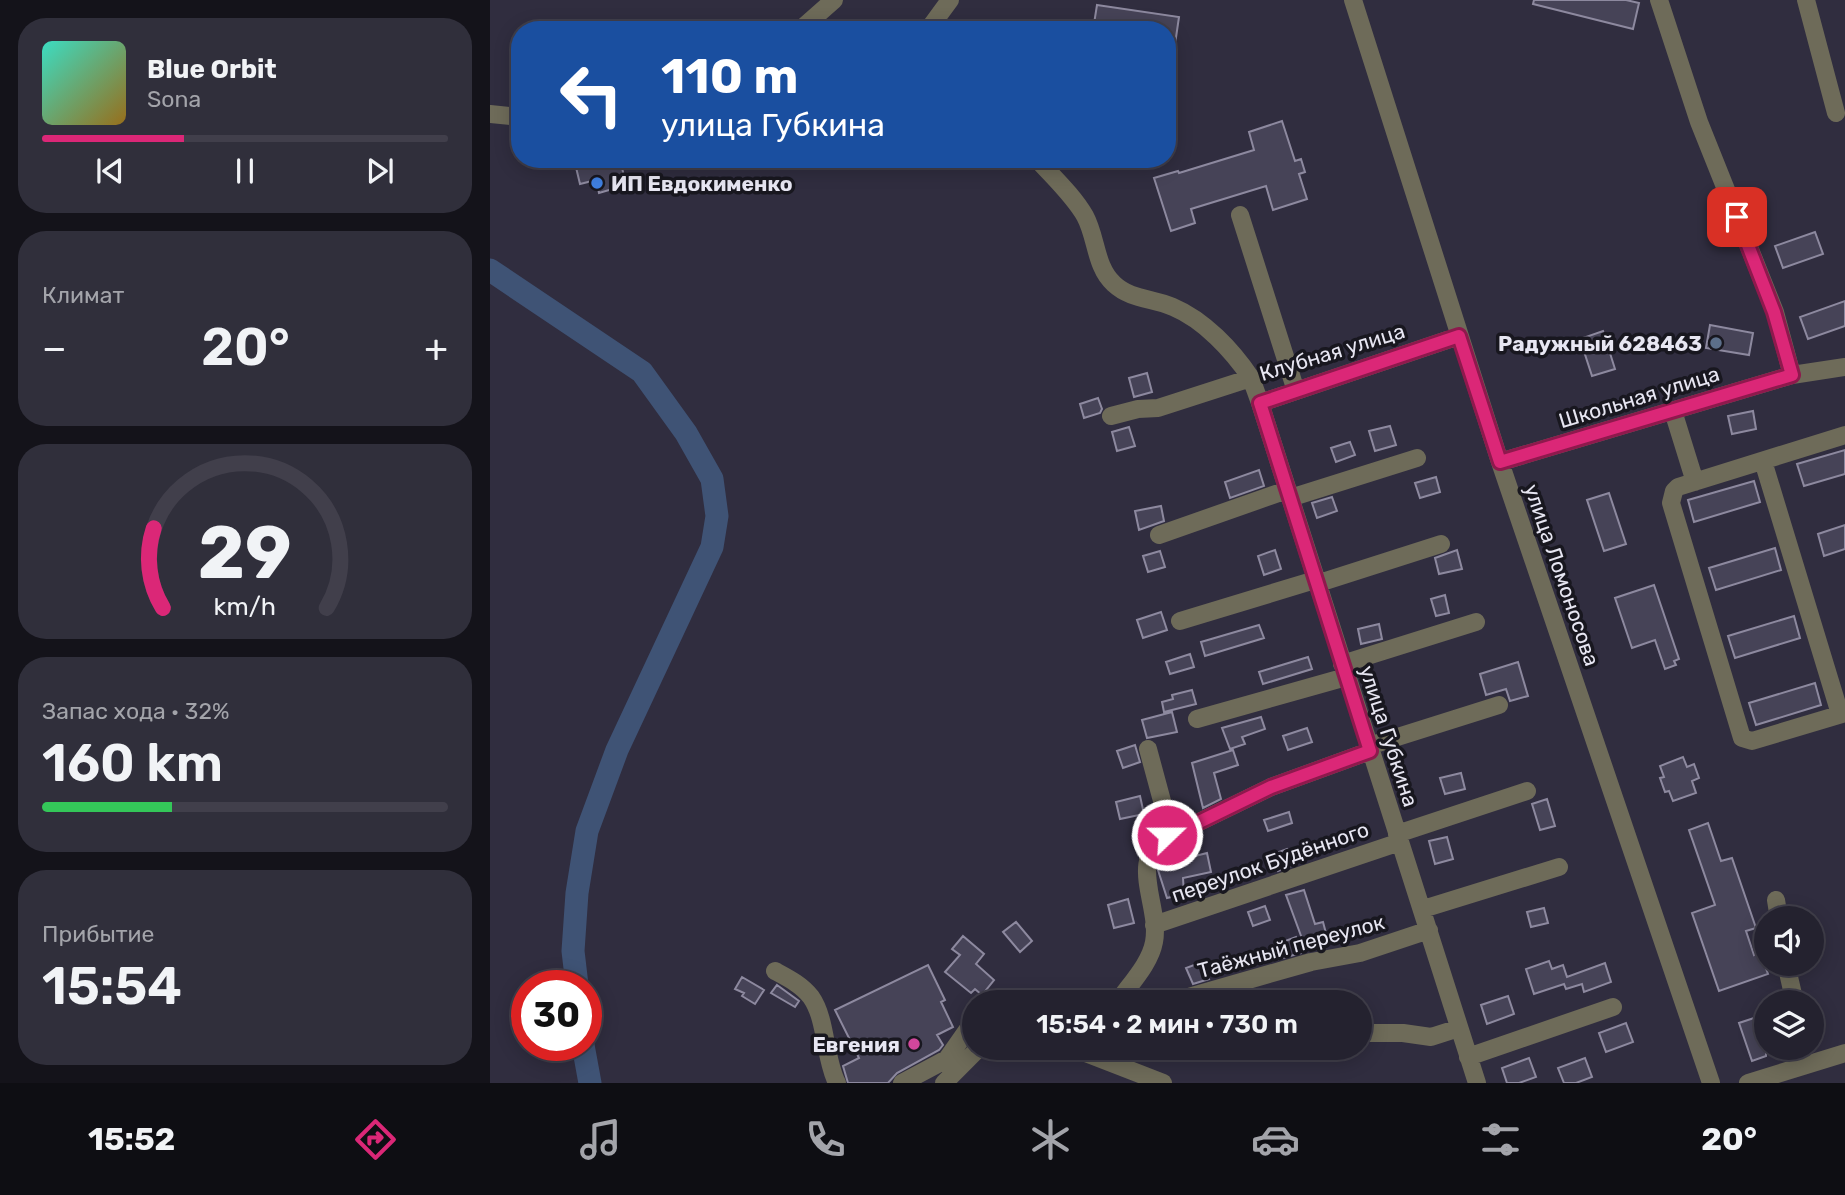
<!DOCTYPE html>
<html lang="ru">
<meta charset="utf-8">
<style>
:root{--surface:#24222f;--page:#302f3b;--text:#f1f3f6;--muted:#a3a4aa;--line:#413f4b;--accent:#db2777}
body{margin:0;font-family:Rubik,sans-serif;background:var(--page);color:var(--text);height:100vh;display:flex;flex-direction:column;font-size:26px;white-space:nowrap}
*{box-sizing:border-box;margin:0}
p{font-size:23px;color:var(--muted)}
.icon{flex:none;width:38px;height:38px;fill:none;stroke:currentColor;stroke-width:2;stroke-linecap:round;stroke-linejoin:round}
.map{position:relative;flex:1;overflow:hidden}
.details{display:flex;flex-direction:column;gap:18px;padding:18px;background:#14131a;width:490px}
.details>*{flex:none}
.top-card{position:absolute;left:21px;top:21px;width:665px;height:147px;border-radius:28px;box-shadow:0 4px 18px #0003,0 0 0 2px var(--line);background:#1a4fa0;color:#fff;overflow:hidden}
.buttons{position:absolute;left:1264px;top:906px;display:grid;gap:14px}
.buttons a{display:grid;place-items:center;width:70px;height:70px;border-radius:50%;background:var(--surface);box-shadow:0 4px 18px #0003,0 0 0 2px var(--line);font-size:35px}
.speed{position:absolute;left:21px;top:970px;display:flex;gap:14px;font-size:35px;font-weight:700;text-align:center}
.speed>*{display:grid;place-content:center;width:91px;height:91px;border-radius:50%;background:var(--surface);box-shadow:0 4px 18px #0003,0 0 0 2px var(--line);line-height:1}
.speed .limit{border:10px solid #d22;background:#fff;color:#111}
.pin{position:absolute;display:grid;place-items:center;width:60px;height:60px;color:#fff;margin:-30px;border-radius:14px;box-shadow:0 4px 10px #0006}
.me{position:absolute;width:77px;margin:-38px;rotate:68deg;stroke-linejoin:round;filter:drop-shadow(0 0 5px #0008)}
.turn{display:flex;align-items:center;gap:24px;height:147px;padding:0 35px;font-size:32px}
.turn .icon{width:91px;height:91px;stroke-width:2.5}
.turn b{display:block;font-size:49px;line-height:60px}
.big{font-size:52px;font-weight:600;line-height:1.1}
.details .widget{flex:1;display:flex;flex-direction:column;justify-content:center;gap:10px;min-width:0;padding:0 24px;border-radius:28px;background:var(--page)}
.details .dial{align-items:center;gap:0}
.dial svg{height:182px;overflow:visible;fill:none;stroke:var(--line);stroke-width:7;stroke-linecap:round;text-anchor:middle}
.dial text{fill:var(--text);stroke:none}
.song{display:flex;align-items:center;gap:21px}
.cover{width:84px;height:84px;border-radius:10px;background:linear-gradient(135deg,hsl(170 70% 55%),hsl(40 70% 35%))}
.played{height:7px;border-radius:4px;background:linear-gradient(90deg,var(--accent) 35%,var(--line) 35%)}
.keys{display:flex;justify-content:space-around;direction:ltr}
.heat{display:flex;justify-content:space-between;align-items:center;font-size:38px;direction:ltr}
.charge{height:10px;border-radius:5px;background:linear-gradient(90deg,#34c759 32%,var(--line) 0)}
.trip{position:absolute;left:472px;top:990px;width:410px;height:70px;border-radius:35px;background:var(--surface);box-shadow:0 4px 18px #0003,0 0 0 2px var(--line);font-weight:600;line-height:70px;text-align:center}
.tabs{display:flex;height:112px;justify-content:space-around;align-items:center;background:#0e0e13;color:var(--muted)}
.tabs .icon{width:49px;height:49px}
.tabs .selected{color:var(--accent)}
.tabs b{font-size:32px;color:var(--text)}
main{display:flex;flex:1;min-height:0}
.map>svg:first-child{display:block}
</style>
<main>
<section class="details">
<div class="widget">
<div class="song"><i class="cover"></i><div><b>Blue Orbit</b><p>Sona</p></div></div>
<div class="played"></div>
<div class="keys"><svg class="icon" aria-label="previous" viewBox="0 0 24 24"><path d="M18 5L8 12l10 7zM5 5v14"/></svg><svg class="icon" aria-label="pause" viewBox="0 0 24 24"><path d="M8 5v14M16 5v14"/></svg><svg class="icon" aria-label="next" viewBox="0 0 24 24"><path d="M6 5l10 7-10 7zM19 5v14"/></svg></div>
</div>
<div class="widget"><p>Климат</p>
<div class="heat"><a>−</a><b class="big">20°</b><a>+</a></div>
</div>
<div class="widget dial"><svg viewBox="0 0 100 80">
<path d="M14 69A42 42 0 1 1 86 69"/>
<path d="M14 69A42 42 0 0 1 10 34" stroke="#db2777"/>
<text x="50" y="56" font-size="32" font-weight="700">29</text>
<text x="50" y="72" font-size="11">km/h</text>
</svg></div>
<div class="widget"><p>Запас хода · 32%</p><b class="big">160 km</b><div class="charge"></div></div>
<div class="widget"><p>Прибытие</p><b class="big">15:54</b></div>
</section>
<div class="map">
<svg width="1355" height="1083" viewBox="0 0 1355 1083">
<rect width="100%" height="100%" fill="#302d3f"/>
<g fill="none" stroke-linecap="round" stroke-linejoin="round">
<path stroke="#3f5375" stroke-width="23" d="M0 270 152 372 196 433 222 479 227 516 222 547 127 750 97 831 87 893 83 951 87 985
M93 1045 100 1083"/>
</g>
<path fill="#464357" stroke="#8d899f" stroke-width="2" d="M1044 0H1136L1149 3 1143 29 1043 4Z
M607 5 689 17 683 58H677V30H603Z
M792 121 805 161 811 159 815 172 809 174 817 199 783 210 776 186 701 209 705 223 681 231 664 178 688 171 689 173 764 150 759 132Z
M84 159H130L136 185 109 193 106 180 90 184Z
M1325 232 1333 254 1293 268 1285 246Z
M1355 301V326L1318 339 1310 317Z
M1220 325 1263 333 1259 355 1216 348Z
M1113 331 1125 369 1102 376 1090 339Z
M657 373 662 392 644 397 639 378Z
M608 398 612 409 610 413 594 418 590 404Z
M1263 411 1266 429 1242 434 1238 416Z
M900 426 906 445 885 451 879 431Z
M639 427 645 446 627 451 622 432Z
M860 442 865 455 846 462 841 448Z
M1355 450V474L1314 486 1307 464Z
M769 470 774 486 740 498 735 482Z
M946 477 950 492 930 498 925 483Z
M1264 481 1270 502 1204 522 1198 500Z
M1119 493 1136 544 1114 551 1097 500Z
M842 497 847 511 827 518 822 503Z
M671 506 674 521 649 530 645 511Z
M1355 525V549L1334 556 1328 534Z
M1285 548 1291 570 1226 590 1219 568Z
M785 550 791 569 774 575 768 556Z
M967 550 972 569 949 574 945 558Z
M670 551 675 567 658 572 653 556Z
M1164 585 1189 659 1184 661 1186 665 1175 669 1165 640 1142 648 1125 598Z
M955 595 959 613 946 616 941 599Z
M671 612 677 630 653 638 647 620Z
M1304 616 1310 638 1245 658 1238 636Z
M889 624 892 639 871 644 868 629Z
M769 625 774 638 715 656 711 642Z
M700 654 704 667 680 674 676 662Z
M818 657 822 669 773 684 769 672Z
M1028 662 1038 696 1020 701 1016 689 996 695 990 674Z
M1325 683 1331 705 1266 725 1259 703Z
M702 690 706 704 674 712 672 702 683 699 682 695Z
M682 712 687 732 657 738 652 720Z
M771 717 775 729 752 737 755 744 740 749 732 728Z
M817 728 822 742 798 750 793 736Z
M645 745 650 762 633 768 627 751Z
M743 750 748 765 724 773 731 799 713 808 702 763Z
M1193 757 1197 767 1204 764 1209 778 1202 781 1206 793 1183 801 1179 791 1175 792 1170 778 1174 777 1170 766Z
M971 773 975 789 955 794 950 778Z
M650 796 654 814 630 819 626 802Z
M1057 799 1065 826 1050 830 1042 804Z
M799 812 802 823 778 831 774 820Z
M1218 823 1231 861 1242 858 1266 928 1256 931 1264 955 1270 952 1278 974 1229 991 1202 913 1225 905 1199 830Z
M957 837 963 859 945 864 939 841Z
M797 849 802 866 788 871 783 854Z
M684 851V855L687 854 689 860 717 853 721 872 693 878 694 894 677 898 668 870 674 853Z
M814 890 825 924 833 922 837 937 814 944 796 895Z
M638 899 644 923 624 928 618 905Z
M775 906 780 920 763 926 758 912Z
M1054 908 1058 923 1041 927 1037 912Z
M526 922 542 941 530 952 513 932Z
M473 936 494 954 486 964 504 980 492 995 485 989 481 993 455 972 470 955 462 949Z
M806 937 811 953 789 959 784 945Z
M1059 961 1062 969 1073 965 1077 977 1115 963 1121 982 1094 992 1092 984 1076 989 1074 984 1044 994 1036 969Z
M712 962 719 979 703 984 696 968Z
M438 965 455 1000 451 1002 463 1027 447 1035 453 1045 449 1050 407 1073 398 1083H358L353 1066 369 1058 345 1010Z
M252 977 274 990 265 1004 252 996 254 993 245 989Z
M287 985 309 1001 305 1007 281 993Z
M1018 996 1024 1014 997 1024 991 1005Z
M1276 1014V1056L1262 1061 1249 1023Z
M1136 1023 1143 1042 1116 1052 1109 1033Z
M1039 1058 1046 1077 1029 1083H1017L1012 1068Z
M1095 1058 1102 1077 1086 1083H1074L1068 1068Z"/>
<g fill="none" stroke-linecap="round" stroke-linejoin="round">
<path stroke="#6e6b59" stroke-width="18" d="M863 0 1010 462 1221 1083
M1169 0 1209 122 1285 312 1302 375
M1316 0 1346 113
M310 30 344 0
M438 30 460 0
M0 114 30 117
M547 159C563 177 583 195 595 216 607 238 605 267 624 284 641 300 663 298 683 307 714 320 742 350 761 378
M750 215 806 391
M770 403 987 1083
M1183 411 1205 482
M621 416 648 409 668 408 761 378 770 403 969 336
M1355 435 1188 487 1184 491 1181 503 1252 738 1262 741 1355 713
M1273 461 1350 714
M1010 462 1302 375 1355 367
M800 498 927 458
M669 535 797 490
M826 584 951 544
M690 621 825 580
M852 664 986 622
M707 719 856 677
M879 746 1009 705
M907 834 1037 791
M678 835 703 825 781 787 880 751
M1286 900 1289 919
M933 909 1069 867
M664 925 910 842
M1296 964 1305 1003
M285 971C298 978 312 985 321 997 337 1020 334 1057 347 1083
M632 996 677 1002 692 999 821 962 870 953 939 930
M627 1003C640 984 660 964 664 942 671 905 636 859 678 835L675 812 658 749
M870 1033H913L941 1037 969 1028
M583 1048 673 1083
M799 1050 805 1048
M978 1057 1123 1007
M412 1083 457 1059 485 1019
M454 1083 489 1048
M1258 1083 1355 1053"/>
</g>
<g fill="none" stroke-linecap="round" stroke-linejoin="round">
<g stroke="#8e194d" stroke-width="18">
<path id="route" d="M677 835 703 825 781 787 880 751 770 403 969 336 1010 462 1302 375 1284 312 1247 217"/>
</g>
<use href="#route" stroke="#db2777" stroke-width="12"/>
</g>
<circle fill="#3f7fe0" stroke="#18171f" stroke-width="2.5" cx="107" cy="183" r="7"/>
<circle fill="#5c6f8a" stroke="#18171f" stroke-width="2.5" cx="1226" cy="343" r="7"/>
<circle fill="#d1479c" stroke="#18171f" stroke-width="2.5" cx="424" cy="1044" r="7"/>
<g text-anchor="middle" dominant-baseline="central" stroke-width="7" stroke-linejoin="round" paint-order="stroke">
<g font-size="21" font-weight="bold" fill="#e7e6f2" stroke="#18171f" text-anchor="end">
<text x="121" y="183" text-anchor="start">ИП Евдокименко</text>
<text x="1212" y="343">Радужный 628463</text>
<text x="410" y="1044">Евгения</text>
</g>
<g font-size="21" fill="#e7e6f2" stroke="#18171f">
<text transform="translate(842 352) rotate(-17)">Клубная улица</text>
<text transform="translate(1149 397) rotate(-17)">Школьная улица</text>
<text transform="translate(1072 575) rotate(71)">улица Ломоносова</text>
<text transform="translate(899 736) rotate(72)">улица Губкина</text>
<text transform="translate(780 862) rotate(-19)">переулок Будённого</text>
<text transform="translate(801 946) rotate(-15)">Таёжный переулок</text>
</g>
</g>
</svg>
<div class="buttons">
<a><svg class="icon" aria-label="sound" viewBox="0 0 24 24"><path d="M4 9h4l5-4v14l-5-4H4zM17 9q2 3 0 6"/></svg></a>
<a><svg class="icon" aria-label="layers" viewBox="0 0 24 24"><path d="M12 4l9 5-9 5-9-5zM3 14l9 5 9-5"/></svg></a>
</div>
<div class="speed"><div class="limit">30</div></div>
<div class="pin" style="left:1247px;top:217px;background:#d93025"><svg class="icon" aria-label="arrive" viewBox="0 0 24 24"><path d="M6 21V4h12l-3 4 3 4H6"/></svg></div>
<svg class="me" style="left:677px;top:835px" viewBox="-20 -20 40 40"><circle r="17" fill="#db2777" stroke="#fff" stroke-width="3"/><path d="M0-11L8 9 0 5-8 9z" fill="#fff"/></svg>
<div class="trip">15:54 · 2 мин · 730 m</div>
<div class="top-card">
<div class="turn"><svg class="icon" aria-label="left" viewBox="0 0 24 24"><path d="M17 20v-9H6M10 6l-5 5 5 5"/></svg><div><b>110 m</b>улица Губкина</div></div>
</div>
</div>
</main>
<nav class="tabs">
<b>15:52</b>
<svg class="icon selected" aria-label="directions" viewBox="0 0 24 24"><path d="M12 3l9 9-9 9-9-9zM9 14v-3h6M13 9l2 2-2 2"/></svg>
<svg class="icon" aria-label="music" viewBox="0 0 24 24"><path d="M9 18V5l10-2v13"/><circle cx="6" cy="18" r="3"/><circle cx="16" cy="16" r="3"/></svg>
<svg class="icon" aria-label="phone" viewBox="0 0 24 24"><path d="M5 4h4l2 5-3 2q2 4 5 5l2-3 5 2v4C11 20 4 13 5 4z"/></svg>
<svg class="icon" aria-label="climate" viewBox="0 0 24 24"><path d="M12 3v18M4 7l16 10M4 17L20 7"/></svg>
<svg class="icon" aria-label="car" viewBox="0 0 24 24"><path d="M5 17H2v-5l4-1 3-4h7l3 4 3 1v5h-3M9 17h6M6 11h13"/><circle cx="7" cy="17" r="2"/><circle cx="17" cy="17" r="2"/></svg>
<svg class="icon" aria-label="filters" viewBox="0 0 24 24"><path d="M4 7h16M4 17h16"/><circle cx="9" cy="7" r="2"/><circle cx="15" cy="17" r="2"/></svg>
<b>20°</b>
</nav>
